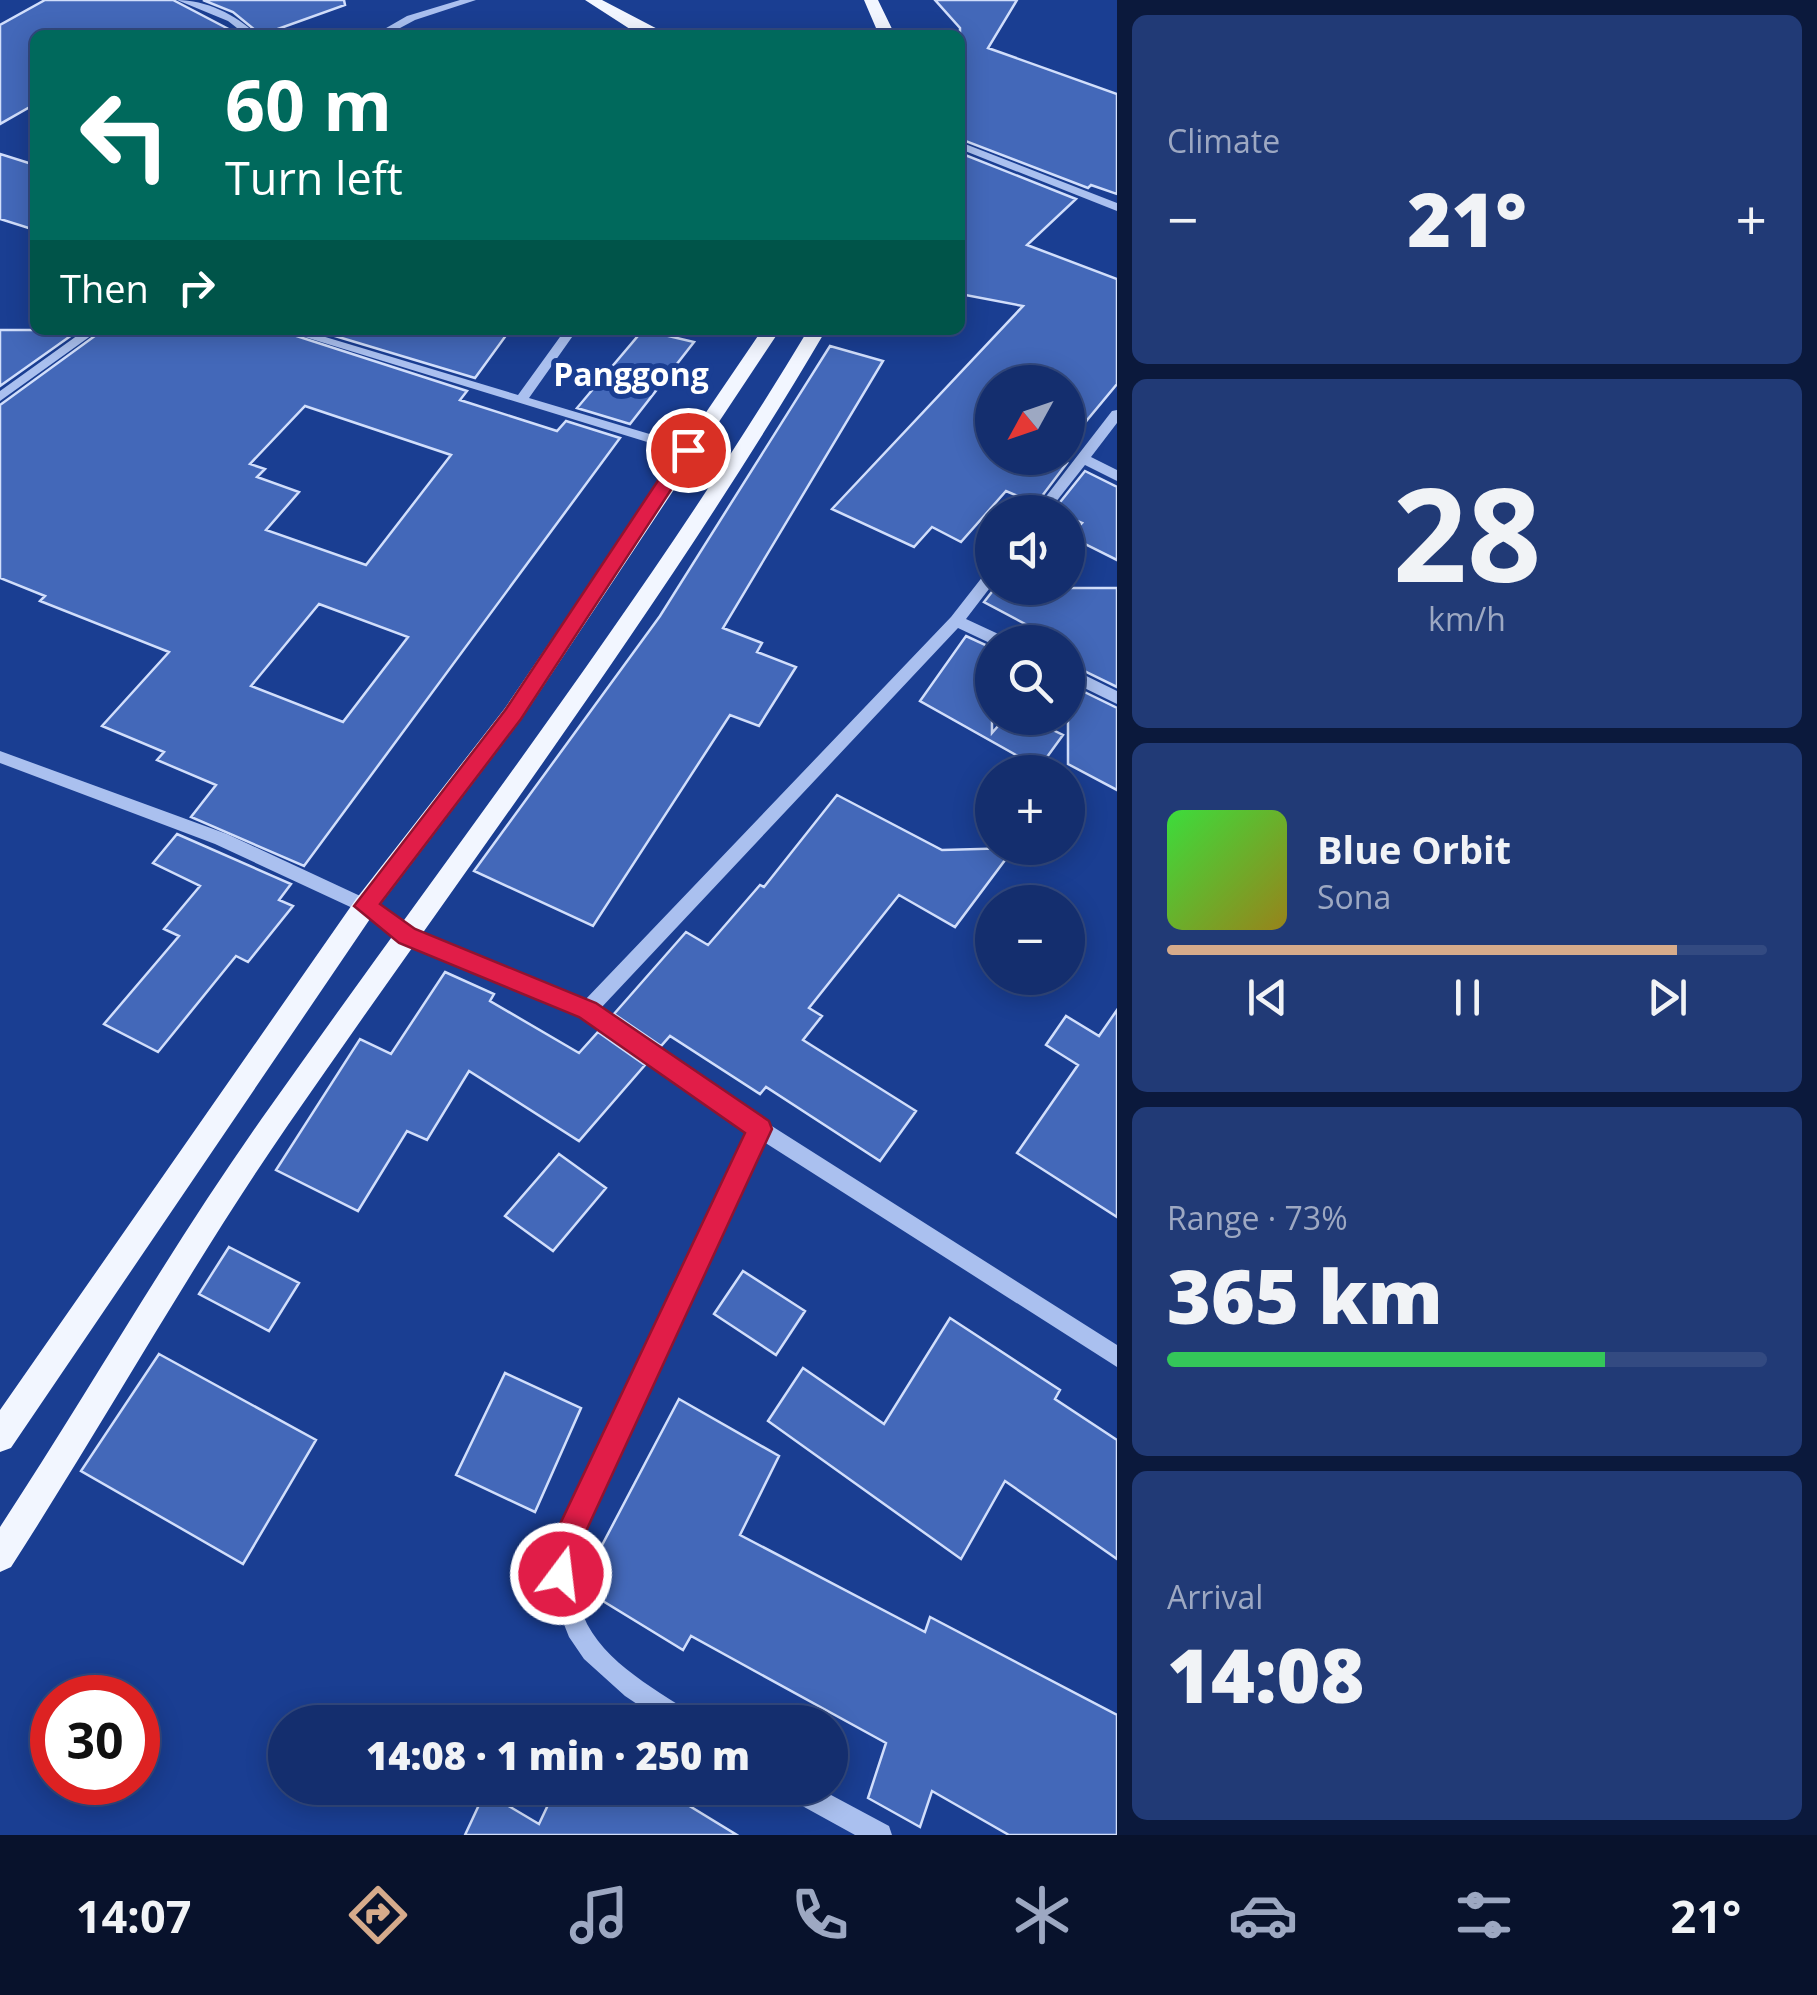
<!DOCTYPE html>
<meta charset="utf-8">
<style>
:root{--surface:#142e6e;--page:#213a76;--text:#f1f3f6;--muted:#9da8c2;--line:#334a81;--accent:#d6ab8b}
body{margin:0;font-family:"Open Sans",sans-serif;background:var(--page);color:var(--text);height:100vh;display:flex;flex-direction:column;font-size:38px;white-space:nowrap}
*{box-sizing:border-box;margin:0}
p{font-size:32px;color:var(--muted)}
.icon{flex:none;width:55px;height:55px;fill:none;stroke:currentColor;stroke-width:2;stroke-linecap:round;stroke-linejoin:round}
.map{position:relative;flex:1;overflow:hidden}
.details{display:flex;flex-direction:column;gap:15px;padding:15px;background:#0b193c;width:700px}
.details>*{flex:none}
.guide{position:absolute;left:30px;top:30px;width:935px;height:305px;border-radius:15px;box-shadow:0 5px 25px #0003,0 0 0 2px var(--line);background:#00695c;color:#fff;overflow:hidden}
.needle{width:65px;rotate:230deg}
.tools{position:absolute;left:975px;top:365px;display:grid;gap:20px}
.tools a{display:grid;place-items:center;width:110px;height:110px;border-radius:50%;background:var(--surface);box-shadow:0 5px 25px #0003,0 0 0 2px var(--line);font-size:50px}
.speed{position:absolute;left:30px;top:1675px;display:flex;gap:20px;font-size:50px;font-weight:700;text-align:center}
.speed>*{display:grid;place-content:center;width:130px;height:130px;border-radius:50%;background:var(--surface);box-shadow:0 5px 25px #0003,0 0 0 2px var(--line);line-height:1}
.speed .limit{border:15px solid #d22;background:#fff;color:#111}
.pin{position:absolute;display:grid;place-items:center;width:85px;height:85px;color:#fff;margin:-42px;border:5px solid #fff;border-radius:50%;box-shadow:0 2px 10px #0007}
.me{position:absolute;width:110px;margin:-55px;rotate:15deg;stroke-linejoin:round;filter:drop-shadow(0 0 8px #0008)}
.turn{display:flex;align-items:center;gap:35px;height:210px;padding:0 30px;font-size:45px}
.turn .icon{width:130px;height:130px;stroke-width:2.5}
.turn b{display:block;font-size:70px;line-height:85px}
.then{display:flex;align-items:center;height:95px;padding:0 30px;background:#0003;gap:20px;font-size:38px}
.big{font-size:75px;font-weight:800;line-height:1.1}
.details .widget{flex:1;display:flex;flex-direction:column;justify-content:center;gap:15px;min-width:0;padding:0 35px;border-radius:15px;background:var(--page)}
.details .dial{align-items:center;gap:0}
.dial b{font-size:130px;line-height:1}
.song{display:flex;align-items:center;gap:30px}
.cover{width:120px;height:120px;border-radius:15px;background:linear-gradient(135deg,hsl(120 70% 55%),hsl(50 70% 35%))}
.played{height:10px;border-radius:5px;background:linear-gradient(90deg,var(--accent) 85%,var(--line) 85%)}
.keys{display:flex;justify-content:space-around;direction:ltr}
.heat{display:flex;justify-content:space-between;align-items:center;font-size:55px;direction:ltr}
.charge{height:15px;border-radius:8px;background:linear-gradient(90deg,#34c759 73%,var(--line) 0)}
.trip{position:absolute;left:268px;top:1705px;width:580px;height:100px;border-radius:50px;background:var(--surface);box-shadow:0 5px 25px #0003,0 0 0 2px var(--line);font-weight:800;line-height:100px;text-align:center}
.dock{display:flex;height:160px;justify-content:space-around;align-items:center;background:#08122c;color:var(--muted)}
.dock .icon{width:70px;height:70px}
.dock .selected{color:var(--accent)}
.dock b{font-size:45px;color:var(--text)}
main{display:flex;flex:1;min-height:0}
.map>svg:first-child{display:block}
</style>
<main>
<div class="map">
<svg width="1117" height="1835" viewBox="0 0 1117 1835">
<rect width="100%" height="100%" fill="#1a3e92"/>
<path fill="#4368b9" stroke="#d1defb" stroke-width="2.5" fill-rule="evenodd" d="M45 0H173L240 35H35V104L0 124V25Z
M203 0H344L345 5 261 35 233 12Z
M935 0H1017L988 48 1117 94V194L1091 185 1088 188 960 139V28Z
M960 153 1076 199 1027 245 1117 279V384L1068 443V382H992V458H1056L1067 463 1036 504 1006 491 961 542 932 527 914 547 832 509 1023 306 960 294Z
M0 154 35 165V230L0 219Z
M0 330H79L0 386Z
M103 330H278L467 391 460 400 557 431 566 421 620 438 304 866 191 817 216 785 157 760 164 752 102 726 169 652 40 601 45 596 0 578V405ZM305 406 451 455 366 565 266 530 299 492 257 477 265 469 250 464ZM319 604 408 637 343 722 251 686Z
M315 330H510L475 378Z
M643 330 694 342 630 424 577 408Z
M830 346 883 361 723 628 762 643 757 652 796 667 759 726 730 715 593 926 474 871 660 616Z
M1085 471 1117 487V560L1069 536 1082 523 1068 517V512L1053 511Z
M995 588H1117V687L1068 663V642H1059L984 602Z
M966 636 992 648V733L1005 718H1028L1063 735 1039 768 920 701Z
M1068 684 1117 708V790L1068 764Z
M837 795 942 850 1014 848 955 927 899 895 809 1008 822 1016 803 1040 916 1111 880 1161 766 1087 760 1094 670 1036 661 1046 614 1014 686 932 708 945 760 885 764 887Z
M177 834 291 884 279 900 293 906 248 962 236 956 158 1052 104 1024 179 936 164 929 200 886 153 863Z
M445 972 494 994 490 1001 579 1053 598 1032 645 1065 579 1141 469 1071 427 1140 407 1131 358 1211 276 1170 360 1039 391 1054Z
M1117 1010V1217L1017 1153 1078 1065 1046 1045 1066 1016 1099 1036Z
M559 1154 606 1188 553 1251 505 1216Z
M229 1247 299 1283 269 1331 199 1294Z
M743 1271 805 1311 776 1355 714 1314Z
M950 1318 1060 1390 1055 1399 1117 1440V1559L1005 1481 961 1559 768 1421 803 1368 884 1424Z
M159 1354 316 1440 243 1564 81 1471Z
M505 1373 581 1408 535 1512 456 1475Z
M679 1399 779 1456 740 1535 925 1632 930 1617 1117 1715V1835H1009L932 1791 920 1827 868 1798 886 1743 691 1636 683 1650 580 1587Z
M556 1788H660L737 1835H465L485 1792 539 1824Z"/>
<g fill="none" stroke-linecap="round" stroke-linejoin="round">
<path fill="#aac0ef" fill-rule="evenodd" d="M177 0C206 0 237 15 257 35H246L228 21Z
M460 0H476L415 20 387 35H374L407 16Z
M960 142 1117 203V211L960 149Z
M85 330H99L0 401V391Z
M282 330H302L518 395 565 330H577L529 398 693 447 695 450 693 453H683Z
M1117 410V423L1091 457 1117 470V481L1085 465 1048 512H1034L1112 411Z
M992 570V585L966 619 1007 638 1009 642 992 644 958 628 600 1009 767 1123 1117 1345V1367L764 1142 578 1542C576 1563 574 1585 580 1606 594 1657 652 1687 693 1714L697 1722H664L625 1696 584 1659 569 1637 556 1604 553 1575 556 1541 749 1132 581 1016 401 941 359 911 215 844 0 763V751L227 834 371 901 413 931 584 1001 951 617 987 571Z
M1068 667 1117 691V704L1068 680Z
M783 1788H818L889 1826 892 1835H855L786 1797Z"/>
<path fill="#f2f6ff" fill-rule="evenodd" d="M585 0H602L669 35 633 31Z
M864 0H878L895 35H879Z
M762 330H780L521 720 374 913 11 1448 0 1452V1410L356 899 505 708Z
M808 330H826C663 607 470 861 288 1125 189 1269 105 1421 11 1567L0 1572V1527C91 1388 173 1243 270 1107 452 849 645 601 808 330Z"/>
</g>
<path fill="#e11d48" stroke="#92132f" stroke-width="2.5" d="M681 446 697 450 521 719 380 904 415 929 596 1003 769 1121 772 1129 581 1542 571 1584 561 1589 551 1584 546 1574 552 1541 745 1133 579 1017 399 943 354 906 506 709Z"/>
<g text-anchor="middle" dominant-baseline="central" stroke-width="10" stroke-linejoin="round" paint-order="stroke">
<g font-size="32" font-weight="bold" fill="#fff" stroke="#1a3e92">
<text x="631" y="373">Panggong</text>
</g>
</g>
</svg>
<div class="tools">
<a><svg class="needle" viewBox="-14 -14 28 28"><path d="M0-13l5 13h-10z" fill="#e53935"/><path d="M0 13l5-13h-10z" fill="#9da8c2"/></svg></a>
<a><svg class="icon" aria-label="sound" viewBox="0 0 24 24"><path d="M4 9h4l5-4v14l-5-4H4zM17 9q2 3 0 6"/></svg></a>
<a><svg class="icon" aria-label="search" viewBox="0 0 24 24"><circle cx="10" cy="10" r="6"/><path d="M15 15l6 6"/></svg></a>
<a>+</a>
<a>−</a>
</div>
<div class="speed"><div class="limit">30</div></div>
<div class="pin" style="left:688px;top:450px;background:#d93025"><svg class="icon" aria-label="arrive" viewBox="0 0 24 24"><path d="M6 21V4h12l-3 4 3 4H6"/></svg></div>
<svg class="me" style="left:561px;top:1574px" viewBox="-20 -20 40 40"><circle r="17" fill="#e11d48" stroke="#fff" stroke-width="3"/><path d="M0-11L8 9 0 5-8 9z" fill="#fff"/></svg>
<div class="trip">14:08 · 1 min · 250 m</div>
<div class="guide">
<div class="turn"><svg class="icon" aria-label="left" viewBox="0 0 24 24"><path d="M17 20v-9H6M10 6l-5 5 5 5"/></svg><div><b>60 m</b>Turn left</div></div>
<div class="then">Then<svg class="icon" aria-label="right" viewBox="0 0 24 24"><path d="M7 20v-9h11M14 6l5 5-5 5"/></svg></div>
</div>
</div>
<section class="details">
<div class="widget"><p>Climate</p>
<div class="heat"><a>−</a><b class="big">21°</b><a>+</a></div>
</div>
<div class="widget dial"><b>28</b><p>km/h</p></div>
<div class="widget">
<div class="song"><i class="cover"></i><div><b>Blue Orbit</b><p>Sona</p></div></div>
<div class="played"></div>
<div class="keys"><svg class="icon" aria-label="previous" viewBox="0 0 24 24"><path d="M18 5L8 12l10 7zM5 5v14"/></svg><svg class="icon" aria-label="pause" viewBox="0 0 24 24"><path d="M8 5v14M16 5v14"/></svg><svg class="icon" aria-label="next" viewBox="0 0 24 24"><path d="M6 5l10 7-10 7zM19 5v14"/></svg></div>
</div>
<div class="widget"><p>Range · 73%</p><b class="big">365 km</b><div class="charge"></div></div>
<div class="widget"><p>Arrival</p><b class="big">14:08</b></div>
</section>
</main>
<nav class="dock">
<b>14:07</b>
<svg class="icon selected" aria-label="directions" viewBox="0 0 24 24"><path d="M12 3l9 9-9 9-9-9zM9 14v-3h6M13 9l2 2-2 2"/></svg>
<svg class="icon" aria-label="music" viewBox="0 0 24 24"><path d="M9 18V5l10-2v13"/><circle cx="6" cy="18" r="3"/><circle cx="16" cy="16" r="3"/></svg>
<svg class="icon" aria-label="phone" viewBox="0 0 24 24"><path d="M5 4h4l2 5-3 2q2 4 5 5l2-3 5 2v4C11 20 4 13 5 4z"/></svg>
<svg class="icon" aria-label="climate" viewBox="0 0 24 24"><path d="M12 3v18M4 7l16 10M4 17L20 7"/></svg>
<svg class="icon" aria-label="car" viewBox="0 0 24 24"><path d="M5 17H2v-5l4-1 3-4h7l3 4 3 1v5h-3M9 17h6M6 11h13"/><circle cx="7" cy="17" r="2"/><circle cx="17" cy="17" r="2"/></svg>
<svg class="icon" aria-label="filters" viewBox="0 0 24 24"><path d="M4 7h16M4 17h16"/><circle cx="9" cy="7" r="2"/><circle cx="15" cy="17" r="2"/></svg>
<b>21°</b>
</nav>
